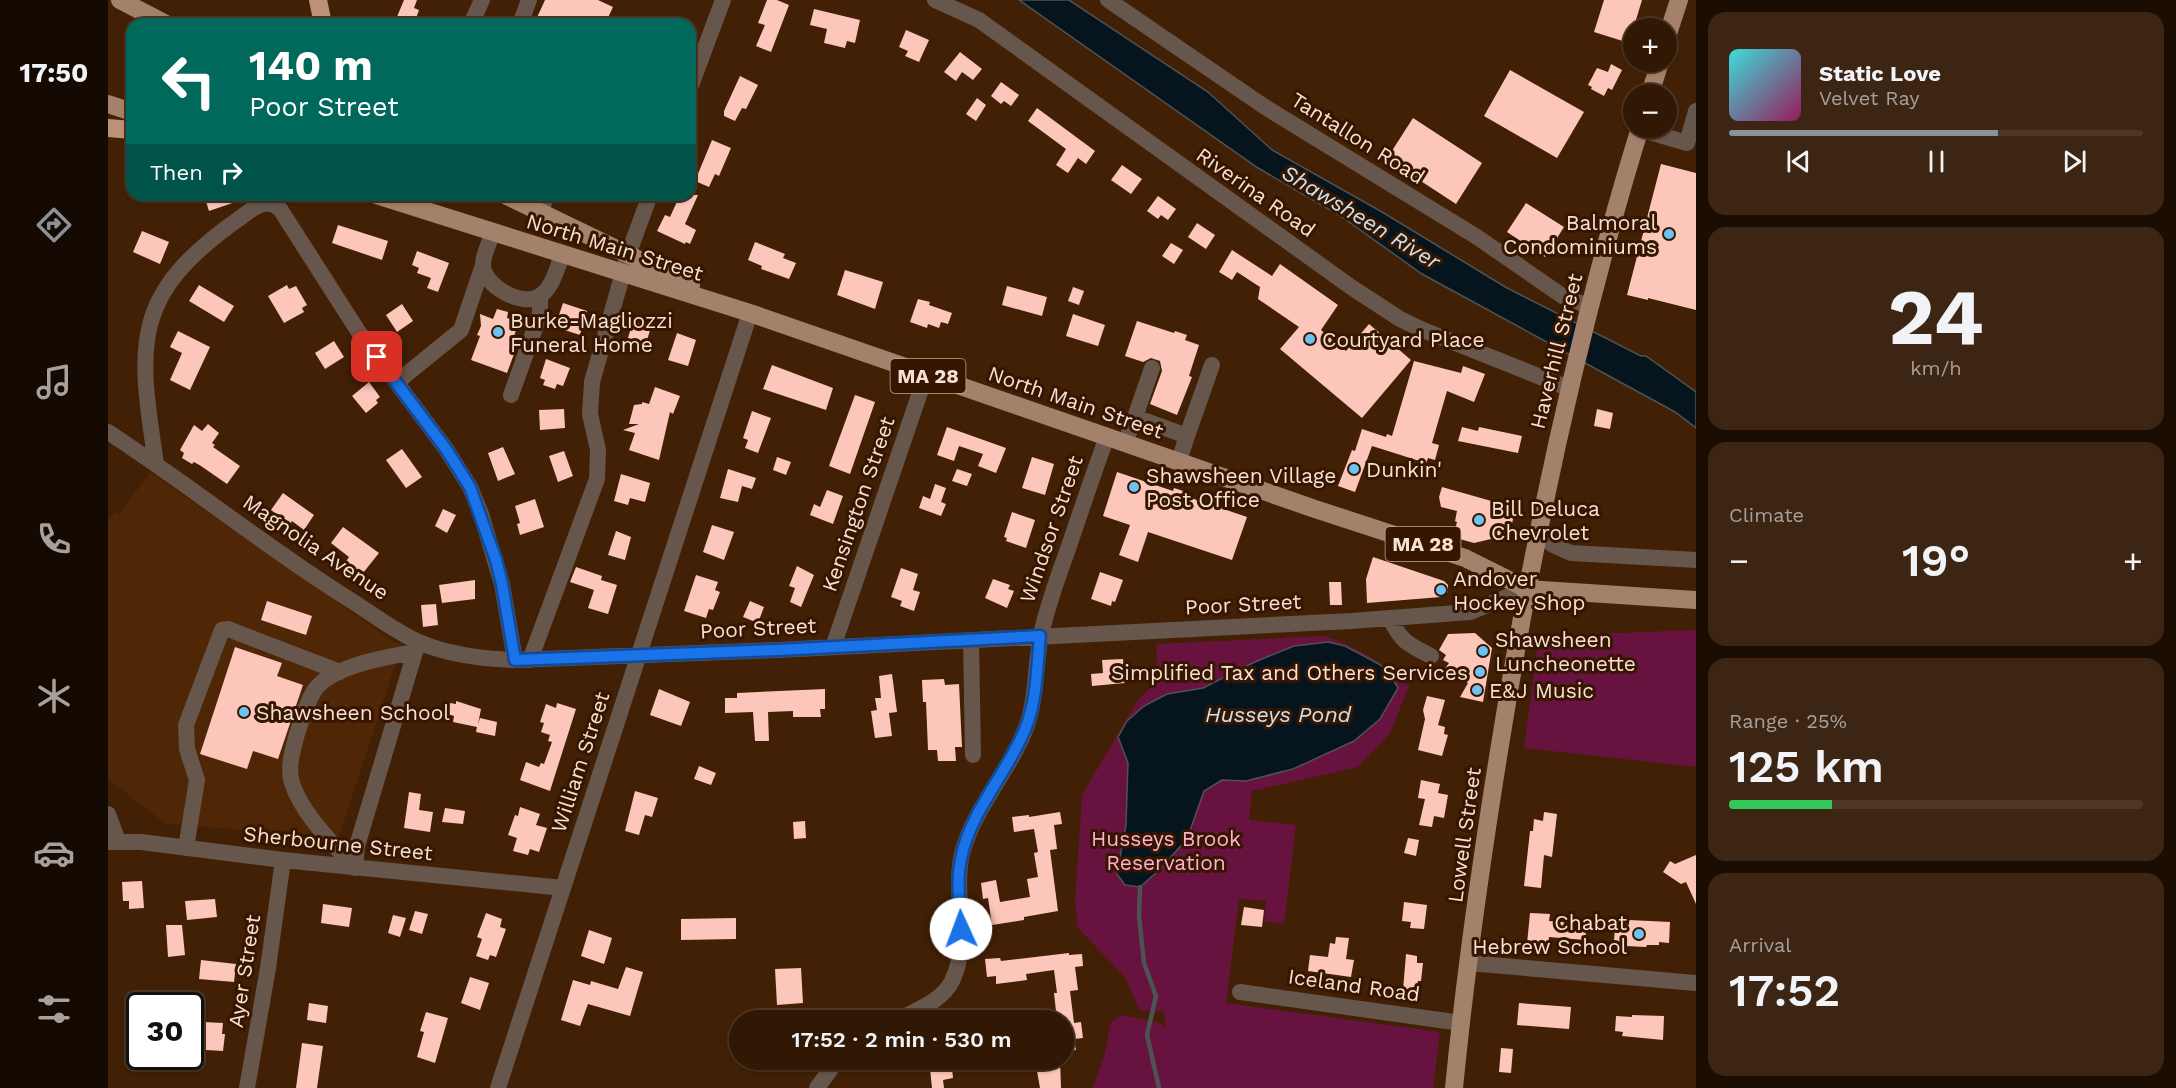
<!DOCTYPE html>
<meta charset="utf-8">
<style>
:root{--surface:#311804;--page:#3d2513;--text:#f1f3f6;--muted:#a8a09a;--line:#4c3726;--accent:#8c9099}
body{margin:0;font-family:"Work Sans",sans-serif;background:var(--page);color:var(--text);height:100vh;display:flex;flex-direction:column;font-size:22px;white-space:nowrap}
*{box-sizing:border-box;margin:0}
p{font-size:20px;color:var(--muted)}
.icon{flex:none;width:33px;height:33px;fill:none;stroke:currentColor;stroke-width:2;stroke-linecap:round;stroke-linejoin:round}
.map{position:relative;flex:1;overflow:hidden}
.side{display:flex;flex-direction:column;gap:12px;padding:12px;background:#1b0d02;width:480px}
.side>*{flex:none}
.guide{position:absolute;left:18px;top:18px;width:570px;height:183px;border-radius:18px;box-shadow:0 2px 4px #0004,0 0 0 2px var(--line);background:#00695c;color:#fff;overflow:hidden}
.fabs{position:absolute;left:1515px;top:18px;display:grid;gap:12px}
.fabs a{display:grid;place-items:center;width:54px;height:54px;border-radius:50%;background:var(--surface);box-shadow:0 2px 4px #0004,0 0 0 2px var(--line);font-size:30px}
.speed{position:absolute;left:18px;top:992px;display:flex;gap:12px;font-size:30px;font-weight:700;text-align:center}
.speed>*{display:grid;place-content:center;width:78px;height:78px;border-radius:50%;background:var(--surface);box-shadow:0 2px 4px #0004,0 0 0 2px var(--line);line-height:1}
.speed .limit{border:3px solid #111;border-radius:9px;background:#fff;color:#111}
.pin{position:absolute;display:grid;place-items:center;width:51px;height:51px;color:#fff;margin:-26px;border-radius:12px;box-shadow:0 3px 9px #0006}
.me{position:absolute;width:66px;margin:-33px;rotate:358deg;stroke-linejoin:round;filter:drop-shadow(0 0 4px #0008)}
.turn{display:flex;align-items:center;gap:21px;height:126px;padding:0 24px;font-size:27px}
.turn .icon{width:78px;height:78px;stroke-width:2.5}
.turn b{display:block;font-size:42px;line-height:51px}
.then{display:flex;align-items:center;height:57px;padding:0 24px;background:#0003;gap:12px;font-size:22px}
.big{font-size:45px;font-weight:600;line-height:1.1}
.side .tile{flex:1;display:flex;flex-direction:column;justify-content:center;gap:9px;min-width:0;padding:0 21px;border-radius:18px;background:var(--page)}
.side .dial{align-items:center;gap:0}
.dial b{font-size:78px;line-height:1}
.song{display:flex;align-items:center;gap:18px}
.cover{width:72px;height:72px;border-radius:9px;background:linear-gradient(135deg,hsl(180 70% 55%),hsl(330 70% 35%))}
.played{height:6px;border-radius:3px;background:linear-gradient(90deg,var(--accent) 65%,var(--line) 65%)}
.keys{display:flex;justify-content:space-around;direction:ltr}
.heat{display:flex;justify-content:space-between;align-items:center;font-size:33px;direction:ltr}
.charge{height:9px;border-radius:4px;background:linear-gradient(90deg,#34c759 25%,var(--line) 0)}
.trip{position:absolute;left:621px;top:1010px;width:345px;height:60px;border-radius:30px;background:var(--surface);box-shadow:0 2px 4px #0004,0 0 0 2px var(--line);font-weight:600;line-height:60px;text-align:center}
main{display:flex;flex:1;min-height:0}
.tab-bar{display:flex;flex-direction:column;width:108px;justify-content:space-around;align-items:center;background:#140a02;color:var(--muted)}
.tab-bar .icon{width:42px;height:42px}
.tab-bar .active{color:var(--accent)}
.tab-bar b{font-size:27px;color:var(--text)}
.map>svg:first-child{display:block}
</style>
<main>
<nav class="tab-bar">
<b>17:50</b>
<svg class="icon active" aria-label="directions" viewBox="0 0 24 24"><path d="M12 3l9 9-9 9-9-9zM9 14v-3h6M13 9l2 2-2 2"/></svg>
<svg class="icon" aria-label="music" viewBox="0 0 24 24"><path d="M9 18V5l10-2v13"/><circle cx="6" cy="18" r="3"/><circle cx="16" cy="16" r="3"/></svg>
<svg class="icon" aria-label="phone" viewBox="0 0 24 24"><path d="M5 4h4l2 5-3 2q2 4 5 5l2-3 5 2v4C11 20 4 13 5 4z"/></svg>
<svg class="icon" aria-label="climate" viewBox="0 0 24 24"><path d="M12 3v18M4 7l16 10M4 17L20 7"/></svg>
<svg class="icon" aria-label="car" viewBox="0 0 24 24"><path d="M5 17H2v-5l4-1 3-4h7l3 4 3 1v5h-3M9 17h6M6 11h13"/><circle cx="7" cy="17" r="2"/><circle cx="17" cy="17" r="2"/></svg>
<svg class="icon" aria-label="filters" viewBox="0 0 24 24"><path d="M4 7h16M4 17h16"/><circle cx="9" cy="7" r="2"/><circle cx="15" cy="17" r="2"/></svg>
</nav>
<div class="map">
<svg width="1588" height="1088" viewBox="0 0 1588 1088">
<rect width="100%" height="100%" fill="#412005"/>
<path fill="#4f2706" d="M42 472 285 641 294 644 231 837 58 824 0 779V521L7 512 11 515Z"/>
<path fill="#68133f" d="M1588 630V767L1416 748 1431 636Z
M1215 636C1242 643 1264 658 1288 673L1290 679 1301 686 1282 733 1250 767 1144 791 1141 820 1188 825 1176 924 1156 921 1158 901 1131 899 1118 1003 1332 1032 1325 1088H985L997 1053 1003 1022 1014 1015 1051 1023 1058 1028 1056 1011H1032L1017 977 970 928 967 902 974 795 1030 700 1050 680 1048 644Z"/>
<path fill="#06151d" stroke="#4f5253" stroke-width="1.5" d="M911 0H961L1100 92 1164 150 1274 212 1399 288 1533 356H1538L1588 392V428L1567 412 1314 274 1234 217 1150 168Z
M1220 642 1237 646 1269 663 1279 670 1290 688 1272 719 1246 741 1185 769 1138 781 1114 780 1096 791 1079 839 1050 871 1032 887 1017 885 1009 874 1018 825 1020 763 1010 737 1019 721 1036 706 1059 694 1095 688 1149 661 1186 646Z"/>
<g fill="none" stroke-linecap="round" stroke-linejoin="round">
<path stroke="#4f5253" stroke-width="4.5" d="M1032 887 1031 916 1036 963 1048 996 1039 1035 1051 1088"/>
</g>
<path fill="#fcc7ba" d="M296 0H309L306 8 311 10 306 24H286Z
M437 0H490L505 7 497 24H426Z
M659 0H669L681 5 663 52 648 46 657 25 650 23Z
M1496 0H1534L1521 43 1486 32Z
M706 9 752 20 747 43 739 41 737 48 716 43 719 29 702 25Z
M798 30 821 40 811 62 797 56 800 51 791 47Z
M852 52 874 69 865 80 854 72 848 81 836 72Z
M1503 64 1514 70 1504 90 1500 88 1496 96 1483 89 1484 87 1480 85 1489 68 1500 72Z
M1402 70 1476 112 1449 158 1376 116Z
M632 76 650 85 638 109 634 108 627 121 616 116V111Z
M893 82 911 95 903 106 896 101 893 104 883 96Z
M869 98 878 105 868 121 858 114Z
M929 108 987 151 978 164 970 158 960 173 948 165 958 149 920 121Z
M1305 118 1374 163 1348 204 1296 170 1298 169 1280 157Z
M604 140 623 148 611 176 607 174 601 187 587 181Z
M1553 164 1588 173V310L1540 298V300L1519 295Z
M1014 165 1034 179 1023 194 1003 180Z
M96 195H142V197L101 211Z
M572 195H590L577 224 588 230 582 244 578 242 577 244 549 231 557 215 562 217Z
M1050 196 1068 209 1060 220 1053 215 1050 219 1039 211Z
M1418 203 1456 227 1437 257 1399 232Z
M1089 223 1107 235 1098 249 1080 237Z
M230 225 280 241 274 260 224 243Z
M34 231 61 242 52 264 25 252Z
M647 242 677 254 675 258 688 263 681 279 653 269 654 266 640 260Z
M1063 243 1075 250 1066 264 1054 256Z
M1124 250 1164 276 1172 264 1230 305 1213 330 1238 351 1261 324 1303 360 1254 418 1172 349 1191 327 1150 299 1152 287 1129 272 1124 280 1111 272Z
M309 251 341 263 330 292 319 288 323 278 309 273 311 268 304 265Z
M737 270 775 282 767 309 729 295Z
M91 285 126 306 116 322 81 301Z
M179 285 181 289 188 286 199 305 194 308 196 312 176 323 160 296Z
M899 286 939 297 934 316 894 305Z
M965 287 976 291 971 305 960 301Z
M810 299 822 302 821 305 844 313 840 324 833 322 831 328 820 324 819 328 802 322Z
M455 303 479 311 472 335 447 327Z
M294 304 305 321 289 332 278 315Z
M389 309 400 312 399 318 408 321 405 329 408 330 401 352 406 354 399 373 363 360 372 336 369 335 373 326 372 314 385 319Z
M965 314 997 325 990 346 958 336Z
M525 321 543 327 535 353 517 348Z
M1029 321 1066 333 1067 331 1079 335 1077 340 1091 345 1081 376 1084 377 1069 415 1042 404 1054 371 1052 361 1043 358 1035 362 1017 356Z
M70 331 102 347 82 390 62 380 74 353 62 347Z
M569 333 588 340 580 366 560 360Z
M226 341 236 357 217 369 207 353Z
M438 359 462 368 455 386 449 384 447 389 435 385 437 380 432 378Z
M1306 361 1353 373 1355 366 1377 374 1366 402 1339 391 1324 443 1331 445 1327 460 1320 458 1318 463 1264 446 1247 492 1230 486 1244 450 1247 451 1254 429 1278 437 1279 434 1284 436Z
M664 365 725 388 718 410 655 389Z
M261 382 272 397 268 400 270 403 258 413 244 396Z
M547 387 572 396 565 414 562 412 551 460 521 450 527 433 515 430 531 424H521L526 405 534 404V402L541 404Z
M747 395 767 402 742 474 721 466Z
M456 409 457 428 432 430 431 410Z
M1489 409 1505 413 1502 429 1486 426Z
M644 411 663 418 650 453 637 448 640 440 635 438Z
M100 424 111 433 104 443 107 445 105 447 132 466 119 484 93 466 86 462 84 464 74 458 76 453 72 450 86 425 94 431Z
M839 427 898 448 888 473 870 466 875 454 851 446 846 461 829 455Z
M1354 427 1370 431 1371 427 1414 436 1410 453 1350 441Z
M395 447 407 474 390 481 380 453Z
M294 449 314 477 298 488 278 460Z
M456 451 465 476 450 482 441 456Z
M669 457 683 462 678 475 665 470Z
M924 457 946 464 937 495 914 488Z
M620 469 648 478 644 489 634 486 630 502 612 498Z
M849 469 864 474 859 486 844 481Z
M1009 472 1065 491 1066 488 1084 494 1083 498 1139 517 1124 560 1040 532 1030 562 1011 555 1022 525 995 516Z
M513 474 542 483 537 502 522 498 520 505 506 501Z
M827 484 838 488 833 502 838 504 833 516 811 508 815 496 822 499Z
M1334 487 1408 508 1403 527 1396 533 1383 539 1366 543 1348 538 1350 532 1347 530 1349 522 1347 521 1349 511 1333 507 1331 497Z
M719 490 735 496 725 524 702 515 706 504 712 507Z
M175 493 206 515 196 530 184 521 182 524 163 510Z
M427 499 436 527 412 535 409 524 412 523 407 506Z
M335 509 348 515 339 533 327 526Z
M904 512 927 520 918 548 898 541 899 538 896 537Z
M604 525 626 532 616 560 595 552Z
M235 527 271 553 251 578 235 566 241 557 223 543Z
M508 531 523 537 517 560 500 555Z
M1265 557 1336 581 1340 585V592L1333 597 1259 603 1258 579Z
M689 566 706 575 693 607 682 602 687 588 681 586Z
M468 567 494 576 493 580 509 585 500 614 480 608 486 590 462 582Z
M793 568 810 574 805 590 812 592 806 611 792 606 794 601 783 597Z
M992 572 1015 580 1007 602 1004 601 1003 606 983 599Z
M588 575 610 582 607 590 612 592 605 610 601 609 598 618 576 611Z
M885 579 902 585 900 589 906 591 899 608 877 598Z
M367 580V599L334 603 331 585Z
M1221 582H1233L1234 605H1222Z
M159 601 204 616 198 635 153 620Z
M642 601 656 607 650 623 635 617Z
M328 604 330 625 315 627 313 605Z
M1367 633 1384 648 1375 702 1352 697 1360 683 1336 670 1341 663 1335 660 1338 655 1331 650 1340 634Z
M127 647 174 663 169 676 195 685 170 759 145 751 139 769 92 754Z
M1015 659 1017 683 984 686 983 674 995 673 994 660Z
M784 674 789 712 781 713 784 736 767 738 763 711 769 710 767 698H773L771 676Z
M836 679 837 685 851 684 854 747H847L848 761H830L829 750H820L818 702H815L814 680Z
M551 689 582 702 573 726 542 715Z
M717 689V709H712L713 717H685V711L660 712 661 741H647L645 712 617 713V698H629V693Z
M1319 696 1337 700 1330 725 1337 727 1336 734 1340 735 1334 756 1310 750 1317 719 1315 710Z
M348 701 373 709 370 724 372 718 389 722 387 736 368 732 369 727 345 722 346 716 339 714 342 703 348 704Z
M449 703 468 709 442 791 412 780 418 762 431 767 433 763 436 764 444 742 440 741 442 735 433 732 436 723 432 722 438 704 448 708Z
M591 766 608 773 603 785 586 779Z
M1313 780 1332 784 1330 793 1340 795 1336 818 1326 816 1324 827 1311 825 1317 799 1310 798Z
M527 791 550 798 544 817 537 815 531 835 517 831Z
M301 792 313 794 311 810 325 812 322 832 296 828Z
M412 807 432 814 428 825 439 828 431 852 422 849 420 855 405 851 409 838 400 835 407 815 410 816Z
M337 808 357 811 355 824 334 822Z
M952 812 954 824 946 825 949 849 942 850 950 911 916 917V920L884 925 880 898 875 899 873 883 888 880 892 902 922 897 919 879 930 877 926 853 930 852 926 829 906 832 904 817 921 815V817Z
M1436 812 1449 814 1444 857 1436 855 1433 888 1416 886 1422 831H1425L1426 819 1435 821Z
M697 821 698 838 686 839 685 822Z
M1300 838 1311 840 1308 856 1296 853Z
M1588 855V904L1578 882 1573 884 1555 872 1562 861 1567 864Z
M34 881 36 908 21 909V901H15L14 882Z
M107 899 109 917 79 920 77 901Z
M1296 902 1319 905 1316 929 1302 928 1303 922 1294 921Z
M215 904 244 908 241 927 213 923Z
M1136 907 1156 910 1154 927 1133 925Z
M307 911 320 914 314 934 301 930Z
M378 913 394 919 392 927 398 929 388 957 382 955 380 960 368 956 374 939 369 937Z
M1422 913 1442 914 1441 921 1479 924 1477 940 1441 937 1440 946 1419 944Z
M285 915 298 918 292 937 280 933Z
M628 918V939L573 940V919Z
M1521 920 1562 922 1561 943 1551 942V945H1539L1538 947 1518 946V943L1506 942 1507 924 1521 925Z
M58 925H74L77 955 60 957Z
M481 930 504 938 496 964 473 956Z
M1228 937 1241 938 1238 959 1246 960 1243 977 1200 971 1202 955 1220 957 1222 943 1227 944Z
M961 953V955L974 954 975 966 967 967 970 990 962 991 966 1023 973 1022 975 1038 966 1039 968 1050 956 1052V1020H949L946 993H949L946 970 918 974 919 980 888 984V976L879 977 877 959 892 958 893 961Z
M1298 954 1309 956V963H1315L1313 981H1310L1308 991 1295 990Z
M93 960 128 964 126 982 91 979Z
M518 967 535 972 522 1016 480 1004 472 1026 453 1020 465 980 482 985 483 981 510 989Z
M693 968 695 1003 669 1005 667 969Z
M362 977 381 983 372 1010 353 1003Z
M201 1003 220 1006 218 1023 199 1020Z
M1411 1003 1463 1007 1461 1029 1409 1025Z
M318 1012 340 1018 327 1063 309 1057 316 1032 312 1031Z
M1524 1015 1556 1016 1555 1040 1514 1036 1515 1032 1507 1031 1508 1016 1524 1017Z
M95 1022 115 1023 114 1034H117L115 1051 98 1050V1041H93Z
M194 1043 215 1046 209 1088H188Z
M1393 1048 1405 1049 1403 1073 1391 1072Z
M821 1059H843L845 1078 835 1080 836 1088H824Z
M936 1059H952L953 1088H932L929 1071 937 1070Z"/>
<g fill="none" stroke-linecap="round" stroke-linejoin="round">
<path stroke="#67564b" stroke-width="16" d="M827 0 871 20 1243 287 1292 319 1315 330 1460 388
M1000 0 1157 107 1369 237 1456 297 1481 306
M363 24 374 0
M412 24 421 0
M582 88 615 0
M1531 129 1579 143 1588 111
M432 213 439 195
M385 232C382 242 375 254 375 264 374 285 414 308 432 296 445 287 449 268 454 255
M289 382 353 330 375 265
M403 395 432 314V296
M1027 417 1044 368
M0 432C81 485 157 546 239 598 262 612 288 633 313 643 342 655 375 659 407 660
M1079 436 1104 365
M1017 443 1027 417 1079 436 1071 461
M48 463C29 341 24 294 132 218 145 209 157 196 172 209L250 331 338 449 362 487 373 514 394 584 407 660 670 650 1243 621 1362 612 1419 589
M1430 534 1445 545 1463 553 1588 560
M1282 618C1292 641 1301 645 1323 656
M863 640 865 755
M725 647 818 375
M422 660 489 479 490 450 482 414 484 382 520 255 542 195
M0 814 10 841
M0 842H33L175 860 455 888
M78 848 89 780 79 749 78 725 114 630 120 629 232 672
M247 868C225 843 195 816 184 783 179 768 185 749 189 734 194 720 198 704 206 691 222 666 279 657 307 652
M247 868 249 846 307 652 311 644
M1361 963 1588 983
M1132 992 1353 1023
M790 1020C809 1010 834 1001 844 981 864 940 843 893 855 850 868 805 903 769 919 725 929 696 927 665 933 635 939 606 950 577 960 549 973 511 985 474 999 437
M139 1088 160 968 175 860
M390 1088 642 313
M709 1088 730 1059"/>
<path stroke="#a4816a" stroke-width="18" d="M12 0 58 24
M1558 40 1571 0
M1542 94 1552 62
M0 104 24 112
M268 195 642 313 1207 509 1357 558 1419 589 1588 600
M397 195 583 285
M1346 1088C1357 975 1373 863 1391 751 1425 540 1469 332 1532 128"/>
<path stroke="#bc9277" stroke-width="18" d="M210 0 215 24
M0 128 24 130"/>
</g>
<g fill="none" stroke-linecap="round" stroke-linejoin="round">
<g stroke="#114b97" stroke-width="15">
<path id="route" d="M269 357 338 449 362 487 388 560 394 584 407 660 670 650 932 636C929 666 929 699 918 727 900 773 862 811 853 859 848 882 852 906 853 929"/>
</g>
<use href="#route" stroke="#1a73e8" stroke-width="10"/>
</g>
<g fill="#6cc3f2" stroke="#361600" stroke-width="2">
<circle cx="1561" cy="234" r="6"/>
<circle cx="390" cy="332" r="6"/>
<circle cx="1202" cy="339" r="6"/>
<circle cx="1246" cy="469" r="6"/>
<circle cx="1026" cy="487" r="6"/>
<circle cx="1371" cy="520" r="6"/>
<circle cx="1333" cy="590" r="6"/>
<circle cx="1375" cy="651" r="6"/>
<circle cx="1372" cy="672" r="6"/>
<circle cx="1369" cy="690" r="6"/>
<circle cx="136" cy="712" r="6"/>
<circle cx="1531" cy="934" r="6"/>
</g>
<g text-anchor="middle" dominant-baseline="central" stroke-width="6" stroke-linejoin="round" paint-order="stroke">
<g fill="#361600" stroke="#bea493" stroke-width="1.5">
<rect x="782.5" y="359" width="75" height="34" rx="4.5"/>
<rect x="1277.5" y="527" width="75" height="34" rx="4.5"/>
</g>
<g font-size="20" font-weight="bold" fill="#f8e1d2">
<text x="820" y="376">MA 28</text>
<text x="1315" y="544">MA 28</text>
</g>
<g font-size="21" fill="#f8e1d2" stroke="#361600">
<text transform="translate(1250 138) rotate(32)">Tantallon Road</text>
<text transform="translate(1148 192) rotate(35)">Riverina Road</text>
<text transform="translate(507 247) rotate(17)">North Main Street</text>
<text transform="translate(1448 351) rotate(-76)">Haverhill Street</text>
<text transform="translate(968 402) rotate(19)">North Main Street</text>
<text transform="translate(750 504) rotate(-71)">Kensington Street</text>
<text transform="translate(943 529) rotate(-71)">Windsor Street</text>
<text transform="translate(208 547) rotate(34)">Magnolia Avenue</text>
<text transform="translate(1135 604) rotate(-3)">Poor Street</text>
<text transform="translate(650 628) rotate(-3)">Poor Street</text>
<text transform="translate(472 762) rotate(-72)">William Street</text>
<text transform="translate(1356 835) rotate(-82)">Lowell Street</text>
<text transform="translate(230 843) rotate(6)">Sherbourne Street</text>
<text transform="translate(136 971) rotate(-81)">Ayer Street</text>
<text transform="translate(1246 985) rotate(8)">Iceland Road</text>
</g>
<g font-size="21" fill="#f8e1d2" stroke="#361600" text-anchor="start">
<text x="1549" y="222" text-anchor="end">Balmoral<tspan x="1549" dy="24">Condominiums</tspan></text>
<text x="402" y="320">Burke-Magliozzi<tspan x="402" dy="24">Funeral Home</tspan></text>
<text x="1214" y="339">Courtyard Place</text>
<text x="1258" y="469">Dunkin'</text>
<text x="1038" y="475">Shawsheen Village<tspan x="1038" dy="24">Post Office</tspan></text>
<text x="1383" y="508">Bill Deluca<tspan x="1383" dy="24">Chevrolet</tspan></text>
<text x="1345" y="578">Andover<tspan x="1345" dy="24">Hockey Shop</tspan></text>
<text x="1387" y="639">Shawsheen<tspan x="1387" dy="24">Luncheonette</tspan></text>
<text x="1360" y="672" text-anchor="end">Simplified Tax and Others Services</text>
<text x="1381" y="690">E&amp;J Music</text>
<text x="148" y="712">Shawsheen School</text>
<text x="1519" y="922" text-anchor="end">Chabat<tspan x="1519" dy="24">Hebrew School</tspan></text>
</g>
<g font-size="21" fill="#feb1cf" stroke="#361600">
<text x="1058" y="838">Husseys Brook<tspan x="1058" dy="24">Reservation</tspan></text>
</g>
<g font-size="22" font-style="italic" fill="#cae2f0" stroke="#361600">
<text transform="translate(1253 217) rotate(31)">Shawsheen River</text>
<text x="1170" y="714">Husseys Pond</text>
</g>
</g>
</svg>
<div class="fabs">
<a>+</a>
<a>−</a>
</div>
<div class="speed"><div class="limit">30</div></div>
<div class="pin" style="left:269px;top:357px;background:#d93025"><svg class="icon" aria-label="arrive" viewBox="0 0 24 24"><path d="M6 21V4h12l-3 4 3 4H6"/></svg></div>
<svg class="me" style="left:853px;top:929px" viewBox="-20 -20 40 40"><circle r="19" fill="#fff"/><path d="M0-13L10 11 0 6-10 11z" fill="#1a73e8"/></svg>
<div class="trip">17:52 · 2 min · 530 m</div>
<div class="guide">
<div class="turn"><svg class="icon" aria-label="left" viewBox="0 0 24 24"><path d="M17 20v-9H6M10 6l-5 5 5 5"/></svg><div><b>140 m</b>Poor Street</div></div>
<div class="then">Then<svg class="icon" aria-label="right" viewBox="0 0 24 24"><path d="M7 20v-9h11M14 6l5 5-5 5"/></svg></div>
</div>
</div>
<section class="side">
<div class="tile">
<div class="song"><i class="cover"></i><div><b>Static Love</b><p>Velvet Ray</p></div></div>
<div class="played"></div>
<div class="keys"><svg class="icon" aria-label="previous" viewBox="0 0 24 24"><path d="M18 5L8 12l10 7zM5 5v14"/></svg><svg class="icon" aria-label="pause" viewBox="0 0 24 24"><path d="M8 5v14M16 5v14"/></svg><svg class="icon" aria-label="next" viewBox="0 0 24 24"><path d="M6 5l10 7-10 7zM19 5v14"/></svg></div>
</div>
<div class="tile dial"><b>24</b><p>km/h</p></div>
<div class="tile"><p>Climate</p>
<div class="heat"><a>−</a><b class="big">19°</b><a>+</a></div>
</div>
<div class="tile"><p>Range · 25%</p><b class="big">125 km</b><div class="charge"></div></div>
<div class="tile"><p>Arrival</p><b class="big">17:52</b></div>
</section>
</main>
